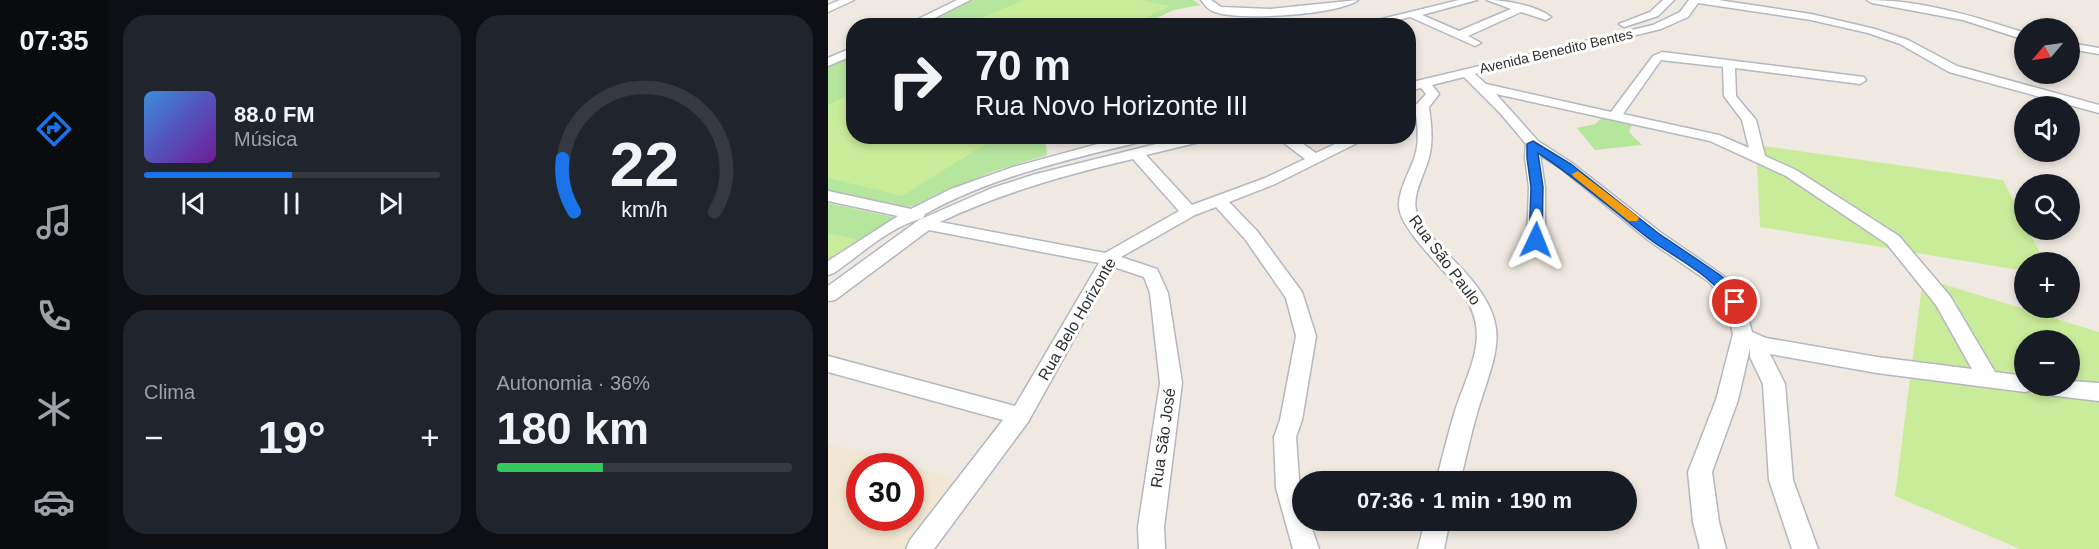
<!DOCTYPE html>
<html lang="pt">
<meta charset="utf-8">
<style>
:root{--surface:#171b24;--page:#20242c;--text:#f1f3f6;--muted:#9ea1a6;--line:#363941;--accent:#1a73e8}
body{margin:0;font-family:Arial,sans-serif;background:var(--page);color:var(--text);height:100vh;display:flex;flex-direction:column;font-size:22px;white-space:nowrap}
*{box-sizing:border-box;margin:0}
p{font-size:20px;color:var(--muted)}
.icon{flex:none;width:33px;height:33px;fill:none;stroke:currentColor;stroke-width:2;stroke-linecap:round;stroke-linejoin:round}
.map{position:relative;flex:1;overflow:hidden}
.details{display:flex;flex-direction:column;gap:15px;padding:15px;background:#0d0f14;width:720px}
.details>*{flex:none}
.top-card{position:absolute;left:18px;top:18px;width:570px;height:126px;border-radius:24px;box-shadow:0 3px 9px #0003;background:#171b24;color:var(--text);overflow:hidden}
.needle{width:39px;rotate:241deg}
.controls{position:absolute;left:1186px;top:18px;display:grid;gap:12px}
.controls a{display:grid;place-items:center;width:66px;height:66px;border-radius:50%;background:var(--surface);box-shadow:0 3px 9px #0003;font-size:30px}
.speed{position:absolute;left:18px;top:453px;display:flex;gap:12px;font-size:30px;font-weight:700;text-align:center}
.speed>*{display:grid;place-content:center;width:78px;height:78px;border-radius:50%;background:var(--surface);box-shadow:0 3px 9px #0003;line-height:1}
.speed .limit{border:9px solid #d22;background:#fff;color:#111}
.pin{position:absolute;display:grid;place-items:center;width:51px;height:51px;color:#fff;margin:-26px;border:3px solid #fff;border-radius:50%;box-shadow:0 2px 6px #0007}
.me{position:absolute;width:66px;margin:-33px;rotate:2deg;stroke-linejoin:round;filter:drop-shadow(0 0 4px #0008)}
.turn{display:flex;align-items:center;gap:21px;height:126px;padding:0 30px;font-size:27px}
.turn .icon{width:78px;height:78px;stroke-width:2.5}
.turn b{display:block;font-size:42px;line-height:51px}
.big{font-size:45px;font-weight:800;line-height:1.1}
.details .card{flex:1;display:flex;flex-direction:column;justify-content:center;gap:9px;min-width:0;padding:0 21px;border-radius:24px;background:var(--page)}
.details .dial{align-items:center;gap:0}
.dial svg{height:156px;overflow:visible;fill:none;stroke:var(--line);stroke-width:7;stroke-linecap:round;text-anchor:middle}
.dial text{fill:var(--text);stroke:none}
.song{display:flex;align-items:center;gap:18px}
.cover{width:72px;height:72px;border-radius:9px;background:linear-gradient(135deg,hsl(210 70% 55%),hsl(280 70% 35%))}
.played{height:6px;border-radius:3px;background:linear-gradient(90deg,var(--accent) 50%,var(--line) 50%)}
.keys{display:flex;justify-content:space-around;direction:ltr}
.heat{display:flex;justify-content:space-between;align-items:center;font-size:33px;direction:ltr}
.charge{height:9px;border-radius:4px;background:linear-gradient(90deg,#34c759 36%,var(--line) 0)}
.details .tiles{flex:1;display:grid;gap:15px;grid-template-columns:repeat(2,1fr)}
.trip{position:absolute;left:464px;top:471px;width:345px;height:60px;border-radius:30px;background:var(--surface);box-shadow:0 3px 9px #0003;font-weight:800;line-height:60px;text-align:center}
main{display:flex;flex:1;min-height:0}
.dock{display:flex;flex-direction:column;width:108px;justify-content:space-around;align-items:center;background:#090b0e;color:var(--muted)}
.dock .icon{width:42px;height:42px}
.dock .current{color:var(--accent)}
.dock b{font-size:27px;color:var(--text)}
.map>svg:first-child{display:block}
</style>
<main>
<nav class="dock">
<b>07:35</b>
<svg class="icon current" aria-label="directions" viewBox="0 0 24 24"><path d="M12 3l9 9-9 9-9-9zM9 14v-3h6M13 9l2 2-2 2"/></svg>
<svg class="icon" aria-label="music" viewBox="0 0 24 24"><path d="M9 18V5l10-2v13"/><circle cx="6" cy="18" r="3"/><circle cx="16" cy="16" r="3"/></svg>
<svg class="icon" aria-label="phone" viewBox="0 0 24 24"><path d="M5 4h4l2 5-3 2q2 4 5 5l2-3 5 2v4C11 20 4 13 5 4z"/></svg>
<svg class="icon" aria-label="climate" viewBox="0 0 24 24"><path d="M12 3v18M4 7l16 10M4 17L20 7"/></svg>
<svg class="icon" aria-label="car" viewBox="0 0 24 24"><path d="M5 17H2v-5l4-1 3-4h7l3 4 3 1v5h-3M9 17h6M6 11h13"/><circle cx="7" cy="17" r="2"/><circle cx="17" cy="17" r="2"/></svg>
</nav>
<section class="details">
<div class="tiles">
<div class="card">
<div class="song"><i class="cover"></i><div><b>88.0 FM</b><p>Música</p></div></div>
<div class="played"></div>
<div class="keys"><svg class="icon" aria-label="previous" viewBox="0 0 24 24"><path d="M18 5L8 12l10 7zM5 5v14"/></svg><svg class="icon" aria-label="pause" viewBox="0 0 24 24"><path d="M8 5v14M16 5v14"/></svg><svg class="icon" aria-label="next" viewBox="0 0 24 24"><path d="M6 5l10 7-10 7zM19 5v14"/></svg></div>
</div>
<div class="card dial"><svg viewBox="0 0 100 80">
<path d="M14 69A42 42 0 1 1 86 69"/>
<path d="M14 69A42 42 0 0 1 8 42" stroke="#1a73e8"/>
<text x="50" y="56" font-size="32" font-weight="700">22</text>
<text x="50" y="72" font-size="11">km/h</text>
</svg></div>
<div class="card"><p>Clima</p>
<div class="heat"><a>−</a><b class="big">19°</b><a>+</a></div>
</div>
<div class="card"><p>Autonomia · 36%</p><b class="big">180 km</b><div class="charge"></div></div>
</div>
</section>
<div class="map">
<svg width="1271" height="549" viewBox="0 0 1271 549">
<rect width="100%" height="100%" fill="#efe9e1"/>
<path fill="#f0e6d1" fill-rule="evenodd" d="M0 443 133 481 85 549H0ZM32 466H82V518H32Z"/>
<path fill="#b6e59e" d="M143 0H365L372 5 346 10 320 22 324 25 86 26Z
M25 53 26 136 217 137 219 155 163 172 88 206 76 207 0 190V65Z
M774 118 804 124 801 132 814 145 767 150 749 128 767 124Z
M0 203 70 218 0 264Z"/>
<path fill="#c9ec9a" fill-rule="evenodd" d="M195 0H312L342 6 303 25 182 26 151 19Z
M25 93 26 136 169 137 74 196 0 178V105Z
M928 145 1175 180 1197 223V230H1200L1217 262H1197V271L932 227Z
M0 233 31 240 0 261Z
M1095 278 1271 332V549H1192L1067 496ZM1197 340H1242V386H1197Z"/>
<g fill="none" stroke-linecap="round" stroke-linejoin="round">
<g stroke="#b4b7c1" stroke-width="3">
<path id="minor" d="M12 0H26L0 12V5Z
M129 0H142L91 26H76Z
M373 0H383L393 7 442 9 530 0C511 15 410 21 387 12 380 10 377 5 373 0Z
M631 0H649L594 15 631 31 683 9 659 0C677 0 710 6 723 17L718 20 693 12 640 36 653 43 647 46 582 17 546 26H525Z
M835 0H846L830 16 796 27 791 24 822 12Z
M861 0H890L983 14 1047 29 1080 40 1129 66 1271 105V113L1121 72 1072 44 1040 33 983 20 870 3 860 17 833 29 647 74 658 84 783 112 825 56 834 52 1036 77 1038 80 1032 84 907 68 908 96 928 120 937 156 968 170 1071 236 1122 296 1167 372 1197 376V386H1242V381L1271 383V401L1212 394 1204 390 1197 392 1049 373 942 354 957 384 965 480 990 549H964L941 480 935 384 922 357V348L910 400 884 472 891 522 898 549H872L865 522 860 472 888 400 905 334 898 302 881 282 820 240 734 169 712 155 717 187V240L714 244H702L699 240 701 187 697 158 698 144 673 114 636 77 604 85 611 94 601 107C603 123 605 138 602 153 599 171 584 192 588 210 592 229 623 257 636 271 685 326 669 348 650 410 643 433 638 458 632 482H608C614 458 620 434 627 411 643 362 667 330 627 284 613 267 577 232 572 212 567 195 582 172 587 156 591 143 590 128 588 115L580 118V109L589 104 598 94 593 88 580 91V83L825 25 852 12ZM833 60 895 67 896 96 914 120 921 148 891 135 795 114ZM668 94 882 141 958 176 1059 244 1108 305 1144 369 1049 357 938 338 924 332 916 302 907 286 893 274 832 232 744 163 710 141Z
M1039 0C1093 0 1146 16 1197 33V40L1135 20 1044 3Z
M1242 43 1271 48V54L1242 49Z
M26 47V55L0 66V58Z
M299 136H326L324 139C247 158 167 175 97 214L95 218C63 226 33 254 6 273L0 275V261L70 216 0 201V191L83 209 123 189 185 167Z
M360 136H386L384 139 318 155 364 205 437 178 477 159 447 136H464L488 153 524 136H543L447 184 401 202 429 231 474 292 488 336 474 420 468 437 474 520H481L491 549H465L448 488 446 437 452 420 468 336 458 298 417 239 388 207 367 215 293 257 329 269 340 293 354 383 336 527 337 549H311L310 527 332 383 322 293 316 277 286 267 200 422 106 549H78L82 540 175 420 0 372V356L187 406 271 263 101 230 7 300 0 301V286L91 220 164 188 208 174ZM305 159 351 211 277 253 112 222C176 192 237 175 305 159Z
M597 520H622L616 549H590Z"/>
</g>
<use href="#minor" fill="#fff" fill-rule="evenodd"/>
</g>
<path fill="#1a73e8" stroke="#114b97" stroke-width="1.5" d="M705 141 743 164 830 233 892 275 905 286 914 302 912 305H902C884 274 848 259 820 238 783 209 749 178 710 153L715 187 714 240 712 243H703L701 240 703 187 699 158V144Z"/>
<path fill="#f59e0b" d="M750 171 809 216 811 218 809 221H801L746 177 744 174Z"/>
<g text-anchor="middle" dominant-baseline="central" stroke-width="6" stroke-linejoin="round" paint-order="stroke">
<g font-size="14" fill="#2e2e2e" stroke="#fff">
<text transform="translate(728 51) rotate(-13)">Avenida Benedito Bentes</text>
</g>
<g font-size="16" fill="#2e2e2e" stroke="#fff">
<text transform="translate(617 260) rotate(53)">Rua São Paulo</text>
<text transform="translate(249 319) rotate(-60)">Rua Belo Horizonte</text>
<text transform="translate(335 438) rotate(-82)">Rua São José</text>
</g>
</g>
</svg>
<div class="controls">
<a><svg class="needle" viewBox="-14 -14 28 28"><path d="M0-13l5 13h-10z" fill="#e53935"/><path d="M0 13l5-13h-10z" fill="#9ea1a6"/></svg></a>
<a><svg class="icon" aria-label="sound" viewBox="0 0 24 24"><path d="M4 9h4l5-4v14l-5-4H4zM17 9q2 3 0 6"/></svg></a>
<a><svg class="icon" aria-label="search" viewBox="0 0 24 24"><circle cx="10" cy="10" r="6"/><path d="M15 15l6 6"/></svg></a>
<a>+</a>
<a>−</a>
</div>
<div class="speed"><div class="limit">30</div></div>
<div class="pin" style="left:907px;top:302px;background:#d93025"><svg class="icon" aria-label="arrive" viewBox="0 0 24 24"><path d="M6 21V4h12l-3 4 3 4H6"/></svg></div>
<svg class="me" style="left:708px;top:240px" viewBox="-20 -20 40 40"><path d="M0-17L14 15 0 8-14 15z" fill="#1a73e8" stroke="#fff" stroke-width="4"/></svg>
<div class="trip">07:36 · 1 min · 190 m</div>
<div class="top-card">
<div class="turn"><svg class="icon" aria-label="right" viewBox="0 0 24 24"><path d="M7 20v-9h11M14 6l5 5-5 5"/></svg><div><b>70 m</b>Rua Novo Horizonte III</div></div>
</div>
</div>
</main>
